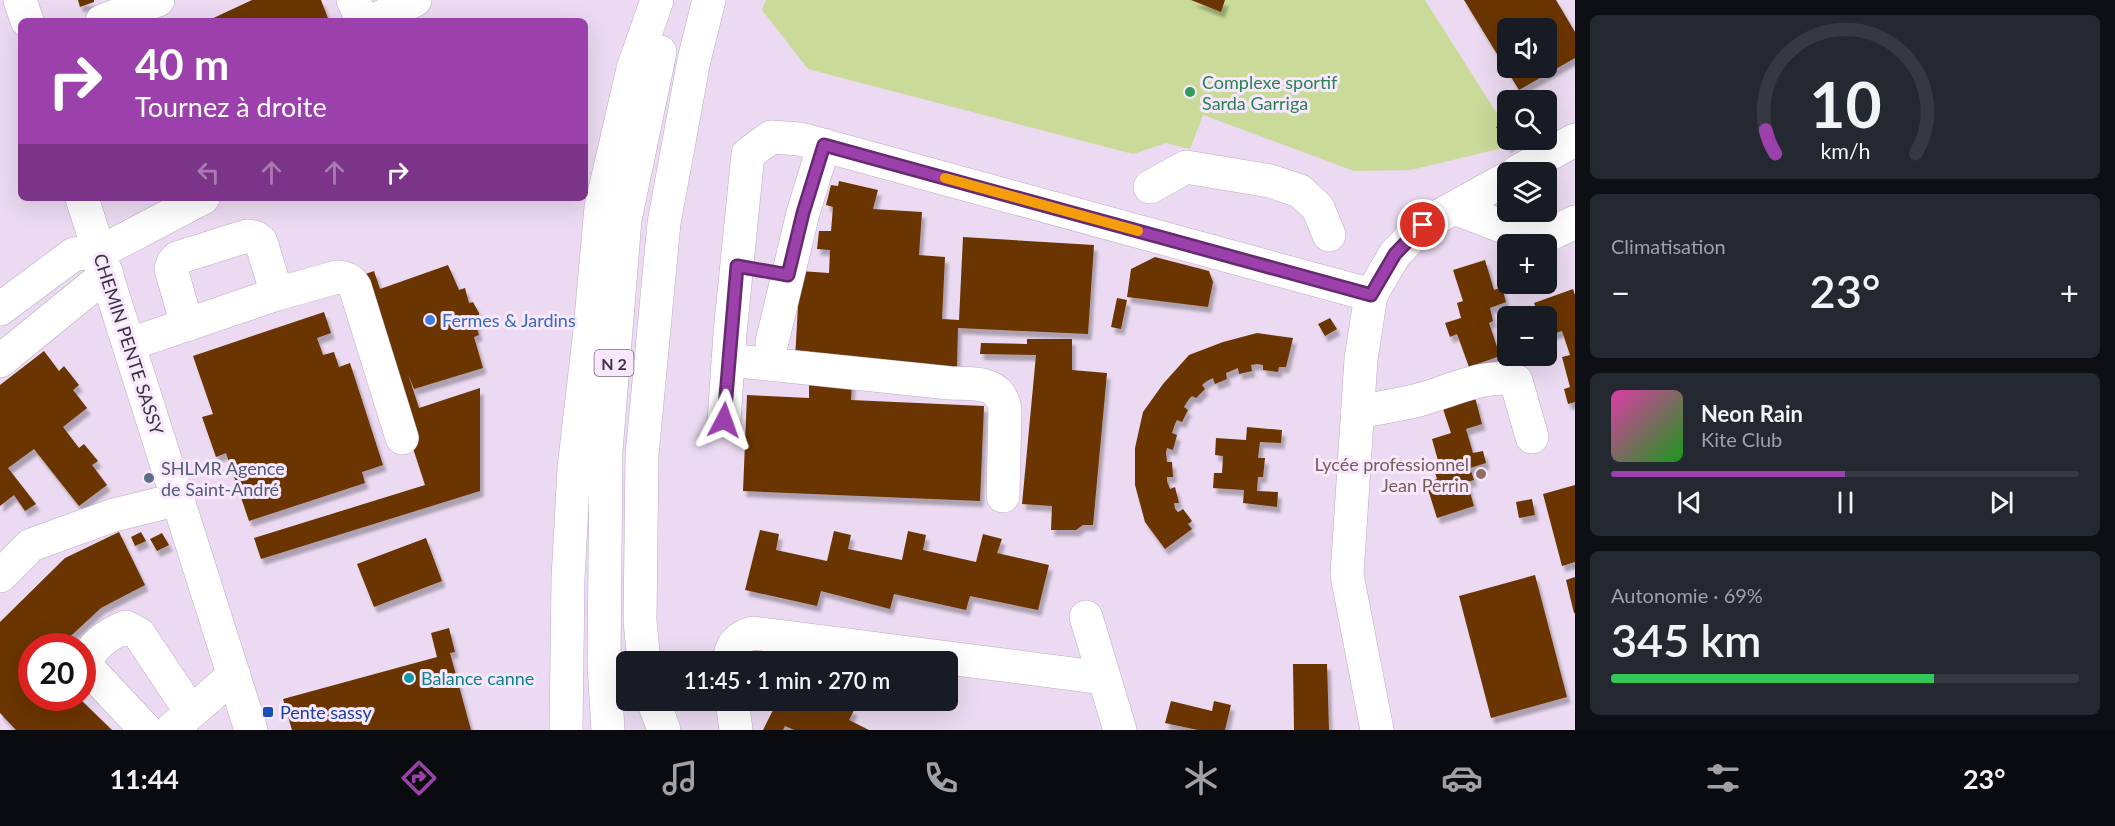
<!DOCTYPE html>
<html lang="fr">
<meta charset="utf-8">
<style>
:root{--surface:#171b24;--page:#242831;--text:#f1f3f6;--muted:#9ea1a6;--line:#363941;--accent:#9c41ab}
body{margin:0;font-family:Lato,sans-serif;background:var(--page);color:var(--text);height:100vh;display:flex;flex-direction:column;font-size:22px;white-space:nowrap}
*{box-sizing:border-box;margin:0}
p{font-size:20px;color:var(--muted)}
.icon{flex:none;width:33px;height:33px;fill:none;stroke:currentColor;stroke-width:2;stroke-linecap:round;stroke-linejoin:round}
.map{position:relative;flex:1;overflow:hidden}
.side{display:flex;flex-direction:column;gap:15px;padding:15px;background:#0d0f14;width:540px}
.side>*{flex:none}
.hud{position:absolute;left:18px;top:18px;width:570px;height:183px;border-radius:9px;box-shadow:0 6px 24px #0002;background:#9c41ab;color:#fff;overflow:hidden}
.controls{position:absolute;left:1497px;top:18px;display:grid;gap:12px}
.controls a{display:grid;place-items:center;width:60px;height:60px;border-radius:9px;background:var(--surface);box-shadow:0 6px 24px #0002;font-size:30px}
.speed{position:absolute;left:18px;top:633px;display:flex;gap:12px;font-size:30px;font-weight:700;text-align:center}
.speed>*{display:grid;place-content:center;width:78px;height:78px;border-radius:50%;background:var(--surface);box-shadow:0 6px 24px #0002;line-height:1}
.speed .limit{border:9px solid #d22;background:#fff;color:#111}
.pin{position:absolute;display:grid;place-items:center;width:51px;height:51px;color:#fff;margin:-26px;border:3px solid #fff;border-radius:50%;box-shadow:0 2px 6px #0007}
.me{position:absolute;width:66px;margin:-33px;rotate:4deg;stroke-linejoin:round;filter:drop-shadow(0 0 4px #0008)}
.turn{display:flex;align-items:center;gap:21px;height:126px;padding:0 18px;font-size:27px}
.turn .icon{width:78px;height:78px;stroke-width:2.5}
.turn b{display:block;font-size:42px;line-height:51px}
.lanes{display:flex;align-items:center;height:57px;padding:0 18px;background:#0003;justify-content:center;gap:30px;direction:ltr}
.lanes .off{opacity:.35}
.big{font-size:45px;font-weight:600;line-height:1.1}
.side .tile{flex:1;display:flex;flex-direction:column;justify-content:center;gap:9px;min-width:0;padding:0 21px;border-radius:9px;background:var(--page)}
.side .dial{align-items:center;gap:0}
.dial svg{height:156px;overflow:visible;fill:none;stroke:var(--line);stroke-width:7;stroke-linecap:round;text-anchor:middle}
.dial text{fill:var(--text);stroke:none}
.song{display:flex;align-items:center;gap:18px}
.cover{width:72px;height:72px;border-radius:9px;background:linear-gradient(135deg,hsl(320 70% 55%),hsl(120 70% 35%))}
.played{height:6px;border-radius:3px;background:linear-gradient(90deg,var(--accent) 50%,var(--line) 50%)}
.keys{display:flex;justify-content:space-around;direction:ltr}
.heat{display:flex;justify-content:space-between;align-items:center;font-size:33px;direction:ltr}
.charge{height:9px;border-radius:4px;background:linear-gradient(90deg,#34c759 69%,var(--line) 0)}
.trip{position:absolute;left:616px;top:651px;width:342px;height:60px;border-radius:9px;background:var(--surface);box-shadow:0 6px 24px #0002;font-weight:600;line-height:60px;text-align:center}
.dock{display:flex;height:96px;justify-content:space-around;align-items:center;background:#090b0e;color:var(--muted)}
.dock .icon{width:42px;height:42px}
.dock .active{color:var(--accent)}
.dock b{font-size:27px;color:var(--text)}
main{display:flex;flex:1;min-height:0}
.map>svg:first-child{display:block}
</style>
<main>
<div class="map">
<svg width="1575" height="730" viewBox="0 0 1575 730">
<defs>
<filter id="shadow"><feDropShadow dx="3.5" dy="6" stdDeviation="1.5" flood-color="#0004"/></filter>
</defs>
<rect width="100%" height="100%" fill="#ebdaf1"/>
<path fill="#cada99" d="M766 0H1425L1503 123 1496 128 1507 147 1411 170 1354 171 1203 115 1190 149 1166 143 1133 154 808 69 762 10Z"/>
<path fill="#6b3505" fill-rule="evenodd" filter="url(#shadow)" d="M78 0H94V2L80 7Z
M252 0H321L329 21H207Z
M1191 0H1225L1221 12Z
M1464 0H1556L1575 32V58L1519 90ZM1508 28H1546V68H1508Z
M1508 121V140H1520L1507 147 1496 127Z
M839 181 878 190 873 209 922 212 919 255 945 257 942 319 959 320 963 237 1094 245 1088 334 958 328 957 367 795 359 800 271 829 273 830 250 817 249 819 231H831L833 207 826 205 831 185 838 186Z
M1155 257 1209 271 1213 282 1208 307 1127 297 1131 269Z
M1485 260 1494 290 1502 287 1506 302 1490 308 1493 321 1489 323 1500 356 1469 367 1457 334 1450 337 1445 323 1461 318 1457 303 1463 301 1453 270Z
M448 265 459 290 465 288 469 303 473 302 479 313V324L476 325 479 335 474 337 483 368 414 389 408 374 419 408 480 388V491L261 559 254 538 425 485 357 277 374 271 380 289Z
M1573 289 1575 295V402L1568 404 1564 389 1570 387 1562 357 1570 355 1562 331 1546 336V316H1539L1534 303Z
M1117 298 1127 300 1121 329 1111 327Z
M324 312 331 333 317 338 323 355 334 352 339 367 350 363 383 465 362 472 365 483 249 521 226 453 216 457 202 417 213 414 193 356Z
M1330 318 1337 329 1325 336 1318 324Z
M1257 333 1293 338 1286 367H1279L1278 372 1263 370V365L1257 364 1251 365 1252 371 1239 374 1238 368 1226 373 1227 379 1215 384 1213 378 1207 381 1202 385 1205 389 1196 398 1192 396 1189 399 1184 407 1188 410 1182 422 1177 420 1175 424 1172 433 1177 435 1173 450 1167 448 1166 453 1167 462H1172L1173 477H1167V481L1170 489 1175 487 1179 503H1174L1175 509 1178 512 1183 509 1192 521 1188 524 1192 529 1165 549 1145 522 1135 485V448L1143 412 1163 384 1189 355 1223 342Z
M1027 339H1072V370L1107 373 1093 525H1083L1076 530H1051L1052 506 1022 504 1036 355 980 354 981 343 1027 344Z
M44 351 59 371 64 366 79 385 73 390 87 408 63 427 79 448 84 444 98 461 92 465 107 485 79 506 34 449 8 468 36 504 25 511 14 495 0 506V385Z
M809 380 852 382 851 400 984 406 980 501 743 491 747 395 809 398Z
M1475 397 1482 424 1466 429 1473 453 1483 451 1486 463 1470 468 1474 480 1467 482 1474 506 1437 518 1426 483 1437 479 1433 466 1439 464 1432 439 1451 433 1443 409Z
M1247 427 1282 430 1281 443 1260 442 1258 458H1265L1263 477H1258L1257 491 1278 492 1277 507 1243 503 1244 490 1213 488 1214 473H1222L1223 456 1215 455 1216 438 1246 440Z
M1575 485V562L1562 566 1543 494Z
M1532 499 1535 515 1519 518 1516 502Z
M760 530 779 534 776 550 827 561 834 531 851 535 848 549 902 560 908 531 926 535 923 550 976 562 983 534 1002 539 997 553 1049 565 1038 610 970 596 966 610 894 594 890 609 821 591 817 606 745 590Z
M119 532 145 585 101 608 60 646H32V698H79L112 730H16L0 713V622L65 558Z
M141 532 146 541 135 546 131 537Z
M162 533 169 545 157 551 150 539Z
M426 538 442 581 374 607 357 564Z
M1535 575 1567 697 1491 718 1459 596Z
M1575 577V613H1574L1566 580Z
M449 628 455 652 450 653 471 730H292L283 699 437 657 431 633Z
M1293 664H1327L1329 730H1294Z
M778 700H835L854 710 849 720 869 730H794L785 726 783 730H763Z
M1171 701 1212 711 1214 701 1231 705 1225 730H1198L1165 723Z"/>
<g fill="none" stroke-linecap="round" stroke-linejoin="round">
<g stroke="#bcacc2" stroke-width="34">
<path id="minor" d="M353 0 363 21
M102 21 158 0
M373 21 415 0
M1517 172 1575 140
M1150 187 1186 167 1270 181 1300 191 1318 208 1329 235
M1454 208C1472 214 1524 237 1540 236 1552 235 1565 227 1575 222
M0 309 74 254 100 252 203 198
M187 325 171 269 173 263 177 258 247 236 255 237 261 242 277 294
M772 342 803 213 824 145
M130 344 277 294 337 277C346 278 350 279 355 287L402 438
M728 360 950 383C974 384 1000 380 1005 409L1003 496
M0 361 107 274
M1357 412C1379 408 1400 405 1422 399 1447 392 1492 371 1516 381L1532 437
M724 421 730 333 748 154 771 137 800 139 1371 295
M0 576 31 545 114 515 179 499
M1086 617 1120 730
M729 662C730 645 738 637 753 633L1104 678
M732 700 736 730
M146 730 86 666C88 647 110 633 126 627L139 634 191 712
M171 730 234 675
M1377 730 1347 575 1361 359 1371 295 1395 254 1423 225 1508 178"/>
</g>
<g stroke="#bcacc2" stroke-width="34">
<path id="major" d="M20 0 27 21
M82 198 251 730"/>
</g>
<g stroke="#bcacc2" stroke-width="34">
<path id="highway" d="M644 662 640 621 642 455 664 223 694 60 709 0
M653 700 664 730
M566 730 568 579 574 468 590 330 601 207 633 69 657 0
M608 730 604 665 606 451 625 220 660 52"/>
</g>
<use href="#minor" stroke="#fff" stroke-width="33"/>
<use href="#major" stroke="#fff" stroke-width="33"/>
<use href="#highway" stroke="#fff" stroke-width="33"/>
</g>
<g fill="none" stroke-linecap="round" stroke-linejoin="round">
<g stroke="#652a6f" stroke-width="15">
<path id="route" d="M724 420 737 266 788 275 803 213 824 145 1371 295 1395 254 1423 225"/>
</g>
<use href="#route" stroke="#9c41ab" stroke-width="10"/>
<path stroke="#f59e0b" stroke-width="10" d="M945 178 1138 231"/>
</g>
<circle fill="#2e9e5b" stroke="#f9e7ff" stroke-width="2" cx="1190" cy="92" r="6"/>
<circle fill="#3f7fe0" stroke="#f9e7ff" stroke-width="2" cx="430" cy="320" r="6"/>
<circle fill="#8d6e63" stroke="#f9e7ff" stroke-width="2" cx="1481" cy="474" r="6"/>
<circle fill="#5c6f8a" stroke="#f9e7ff" stroke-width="2" cx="149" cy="478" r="6"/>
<circle fill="#0f9aa8" stroke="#f9e7ff" stroke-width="2" cx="409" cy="678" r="6"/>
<rect fill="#1a4fb4" stroke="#f9e7ff" stroke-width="2" x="262" y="706" width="12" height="12" rx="3"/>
<g text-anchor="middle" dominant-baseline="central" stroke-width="6" stroke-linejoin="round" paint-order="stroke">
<rect fill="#f9e7ff" stroke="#746a77" stroke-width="1.5" x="594.5" y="350" width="39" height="26" rx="4.5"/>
<g font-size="16" font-weight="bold" fill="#3b343d">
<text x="614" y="363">N 2</text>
</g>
<g font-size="18" fill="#27864d" stroke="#f9e7ff" text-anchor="start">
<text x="1202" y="82">Complexe sportif<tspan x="1202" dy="21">Sarda Garriga</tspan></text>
</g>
<g font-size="18" fill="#366cbe" stroke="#f9e7ff" text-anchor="start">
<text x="442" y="320">Fermes &amp; Jardins</text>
</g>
<g font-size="18" fill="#3b343d" stroke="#f9e7ff">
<text transform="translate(129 344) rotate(72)">CHEMIN PENTE SASSY</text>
</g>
<g font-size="18" fill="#785e54" stroke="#f9e7ff" text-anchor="end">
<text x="1469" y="464">Lycée professionnel<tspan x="1469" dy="21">Jean Perrin</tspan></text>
</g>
<g font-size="18" fill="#4e5e75" stroke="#f9e7ff" text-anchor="start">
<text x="161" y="468">SHLMR Agence<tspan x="161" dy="21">de Saint-André</tspan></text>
</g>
<g font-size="18" fill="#0d838f" stroke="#f9e7ff" text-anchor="start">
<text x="421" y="678">Balance canne</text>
</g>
<g font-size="18" fill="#164399" stroke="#f9e7ff" text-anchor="start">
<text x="280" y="712">Pente sassy</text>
</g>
</g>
</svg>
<div class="controls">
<a><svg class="icon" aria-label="sound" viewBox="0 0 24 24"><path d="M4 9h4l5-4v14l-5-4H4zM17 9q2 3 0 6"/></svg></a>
<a><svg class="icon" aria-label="search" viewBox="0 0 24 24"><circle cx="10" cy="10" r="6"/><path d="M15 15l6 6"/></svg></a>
<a><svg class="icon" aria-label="layers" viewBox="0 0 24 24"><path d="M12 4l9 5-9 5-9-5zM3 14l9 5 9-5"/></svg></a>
<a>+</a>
<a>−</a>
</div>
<div class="speed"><div class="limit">20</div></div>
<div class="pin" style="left:1423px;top:225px;background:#d93025"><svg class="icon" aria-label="arrive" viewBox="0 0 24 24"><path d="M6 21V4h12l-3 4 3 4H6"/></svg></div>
<svg class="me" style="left:724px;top:420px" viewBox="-20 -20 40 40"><path d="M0-17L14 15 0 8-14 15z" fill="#9c41ab" stroke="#fff" stroke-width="4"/></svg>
<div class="trip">11:45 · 1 min · 270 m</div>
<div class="hud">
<div class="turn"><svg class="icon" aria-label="right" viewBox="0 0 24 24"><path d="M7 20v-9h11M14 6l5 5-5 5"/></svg><div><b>40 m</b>Tournez à droite</div></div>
<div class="lanes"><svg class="icon off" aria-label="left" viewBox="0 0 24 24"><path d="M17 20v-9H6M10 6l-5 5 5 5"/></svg><svg class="icon off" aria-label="ahead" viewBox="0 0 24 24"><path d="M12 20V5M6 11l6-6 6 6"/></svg><svg class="icon off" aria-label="ahead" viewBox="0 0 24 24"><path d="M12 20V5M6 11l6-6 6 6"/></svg><svg class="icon" aria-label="right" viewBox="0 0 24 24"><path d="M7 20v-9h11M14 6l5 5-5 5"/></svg></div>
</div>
</div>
<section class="side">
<div class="tile dial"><svg viewBox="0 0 100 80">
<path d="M14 69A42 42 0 1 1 86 69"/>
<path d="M14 69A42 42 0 0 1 9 57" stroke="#9c41ab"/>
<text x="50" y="56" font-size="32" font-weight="700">10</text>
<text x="50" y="72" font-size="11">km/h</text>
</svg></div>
<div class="tile"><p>Climatisation</p>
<div class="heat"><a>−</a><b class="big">23°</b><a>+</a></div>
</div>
<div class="tile">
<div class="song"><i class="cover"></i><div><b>Neon Rain</b><p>Kite Club</p></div></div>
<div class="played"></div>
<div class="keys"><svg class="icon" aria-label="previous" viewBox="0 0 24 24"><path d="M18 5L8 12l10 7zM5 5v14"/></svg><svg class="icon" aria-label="pause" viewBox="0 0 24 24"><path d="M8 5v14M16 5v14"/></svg><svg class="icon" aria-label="next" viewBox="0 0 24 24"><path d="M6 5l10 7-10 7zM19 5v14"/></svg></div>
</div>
<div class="tile"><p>Autonomie · 69%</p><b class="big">345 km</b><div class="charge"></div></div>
</section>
</main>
<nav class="dock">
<b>11:44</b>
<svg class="icon active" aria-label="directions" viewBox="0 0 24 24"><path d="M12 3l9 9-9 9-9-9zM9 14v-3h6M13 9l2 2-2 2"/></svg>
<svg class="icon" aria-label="music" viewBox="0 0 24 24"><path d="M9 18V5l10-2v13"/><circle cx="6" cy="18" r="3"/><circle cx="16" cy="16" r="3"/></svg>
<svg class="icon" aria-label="phone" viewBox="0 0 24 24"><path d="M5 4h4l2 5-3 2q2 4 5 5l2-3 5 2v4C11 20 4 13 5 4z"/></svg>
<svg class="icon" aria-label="climate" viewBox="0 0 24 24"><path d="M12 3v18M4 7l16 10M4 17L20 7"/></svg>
<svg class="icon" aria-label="car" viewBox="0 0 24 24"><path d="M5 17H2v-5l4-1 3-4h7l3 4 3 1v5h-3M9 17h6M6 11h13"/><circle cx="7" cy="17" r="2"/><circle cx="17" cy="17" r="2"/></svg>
<svg class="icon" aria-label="filters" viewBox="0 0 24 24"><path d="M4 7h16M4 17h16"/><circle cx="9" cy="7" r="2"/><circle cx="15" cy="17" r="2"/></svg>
<b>23°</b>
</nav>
